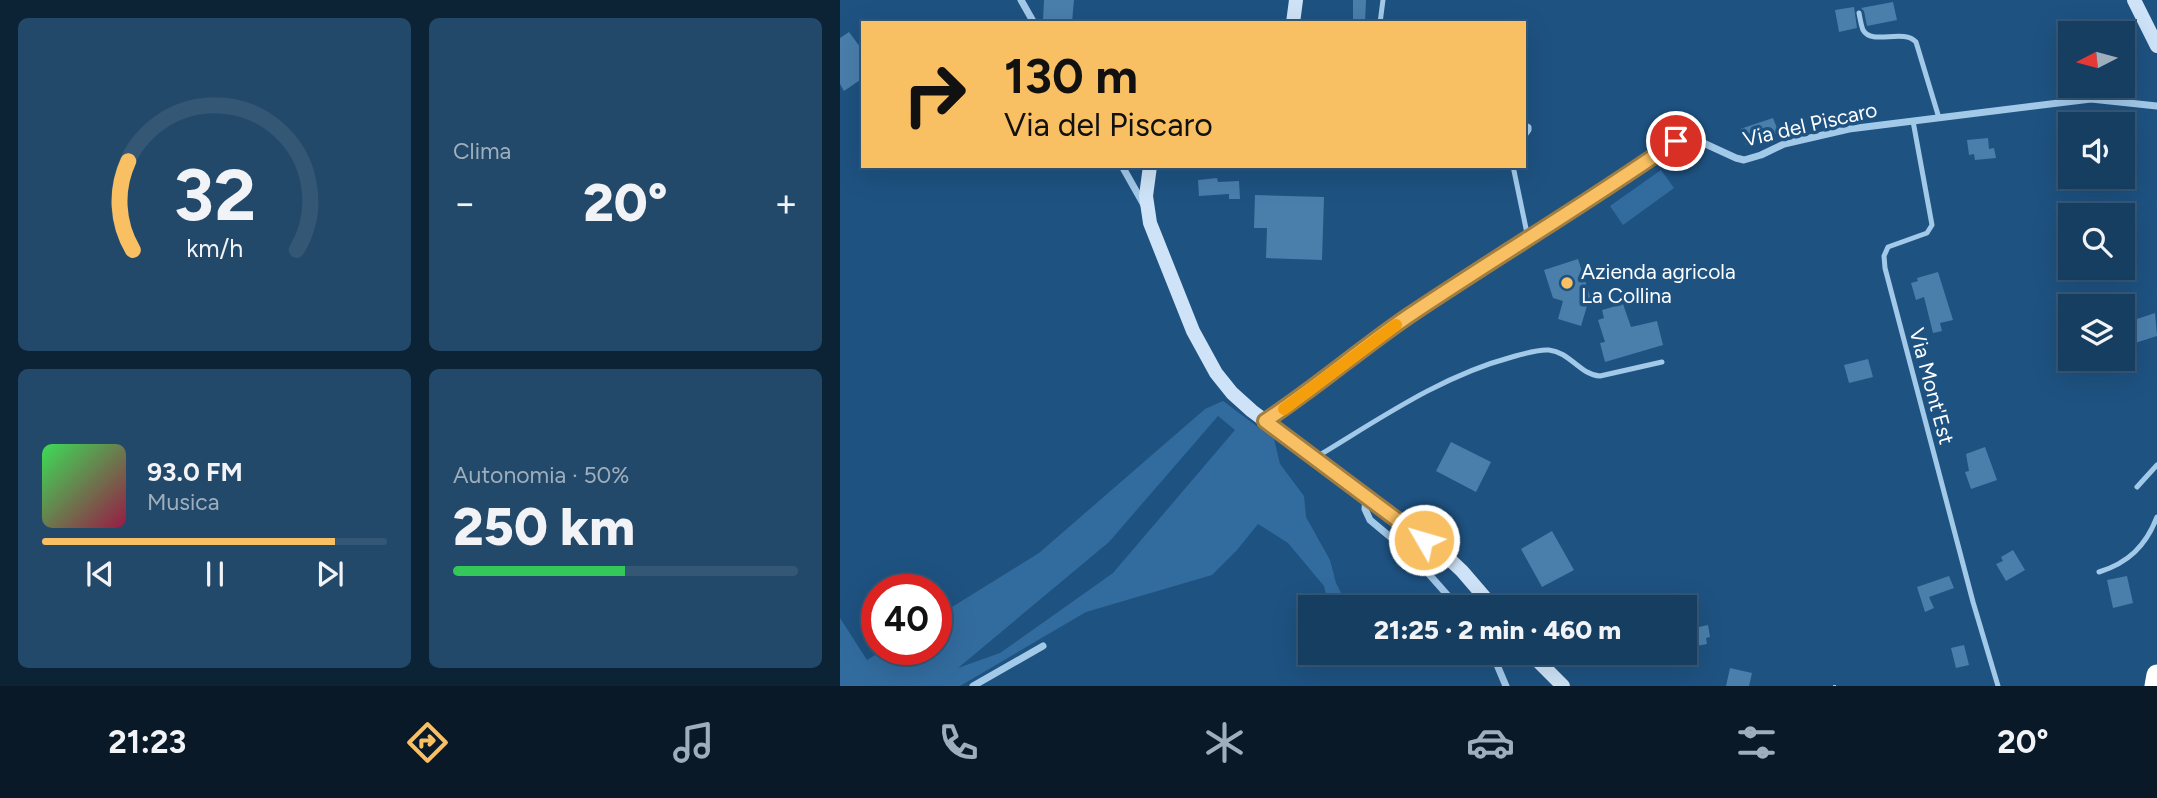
<!DOCTYPE html>
<html lang="it">
<meta charset="utf-8">
<style>
:root{--surface:#163e61;--page:#23496a;--text:#f1f3f6;--muted:#9eaebd;--line:#355776;--accent:#f8c062}
body{margin:0;font-family:Figtree,sans-serif;background:var(--page);color:var(--text);height:100vh;display:flex;flex-direction:column;font-size:26px;white-space:nowrap}
*{box-sizing:border-box;margin:0}
p{font-size:23px;color:var(--muted)}
.icon{flex:none;width:38px;height:38px;fill:none;stroke:currentColor;stroke-width:2;stroke-linecap:round;stroke-linejoin:round}
.map{position:relative;flex:1;overflow:hidden}
.drawer{display:flex;flex-direction:column;gap:18px;padding:18px;background:#0c2235;width:840px}
.drawer>*{flex:none}
.hud{position:absolute;left:21px;top:21px;width:665px;height:147px;border-radius:0px;box-shadow:0 7px 28px #0002,0 0 0 2px var(--line);background:#f8c062;color:#111;overflow:hidden}
.needle{width:46px;rotate:264deg}
.buttons{position:absolute;left:1218px;top:21px;display:grid;gap:14px}
.buttons a{display:grid;place-items:center;width:77px;height:77px;border-radius:0px;background:var(--surface);box-shadow:0 7px 28px #0002,0 0 0 2px var(--line);font-size:35px}
.speed{position:absolute;left:21px;top:574px;display:flex;gap:14px;font-size:35px;font-weight:700;text-align:center}
.speed>*{display:grid;place-content:center;width:91px;height:91px;border-radius:50%;background:var(--surface);box-shadow:0 7px 28px #0002,0 0 0 2px var(--line);line-height:1}
.speed .limit{border:10px solid #d22;background:#fff;color:#111}
.pin{position:absolute;display:grid;place-items:center;width:60px;height:60px;color:#fff;margin:-30px;border:4px solid #fff;border-radius:50%;box-shadow:0 2px 7px #0007}
.me{position:absolute;width:77px;margin:-38px;rotate:308deg;stroke-linejoin:round;filter:drop-shadow(0 0 5px #0008)}
.turn{display:flex;align-items:center;gap:24px;height:147px;padding:0 28px;font-size:32px}
.turn .icon{width:91px;height:91px;stroke-width:2.5}
.turn b{display:block;font-size:49px;line-height:60px}
.big{font-size:52px;font-weight:800;line-height:1.1}
.drawer .card{flex:1;display:flex;flex-direction:column;justify-content:center;gap:10px;min-width:0;padding:0 24px;border-radius:10px;background:var(--page)}
.drawer .dial{align-items:center;gap:0}
.dial svg{height:182px;overflow:visible;fill:none;stroke:var(--line);stroke-width:7;stroke-linecap:round;text-anchor:middle}
.dial text{fill:var(--text);stroke:none}
.song{display:flex;align-items:center;gap:21px}
.cover{width:84px;height:84px;border-radius:10px;background:linear-gradient(135deg,hsl(130 70% 55%),hsl(340 70% 35%))}
.played{height:7px;border-radius:4px;background:linear-gradient(90deg,var(--accent) 85%,var(--line) 85%)}
.keys{display:flex;justify-content:space-around;direction:ltr}
.heat{display:flex;justify-content:space-between;align-items:center;font-size:38px;direction:ltr}
.charge{height:10px;border-radius:5px;background:linear-gradient(90deg,#34c759 50%,var(--line) 0)}
.drawer .tiles{flex:1;display:grid;gap:18px;grid-template-columns:repeat(2,1fr)}
.trip{position:absolute;left:458px;top:595px;width:399px;height:70px;border-radius:0px;background:var(--surface);box-shadow:0 7px 28px #0002,0 0 0 2px var(--line);font-weight:800;line-height:70px;text-align:center}
.tab-bar{display:flex;height:112px;justify-content:space-around;align-items:center;background:#091927;color:var(--muted)}
.tab-bar .icon{width:49px;height:49px}
.tab-bar .active{color:var(--accent)}
.tab-bar b{font-size:32px;color:var(--text)}
main{display:flex;flex:1;min-height:0}
.map>svg:first-child{display:block}
</style>
<main>
<section class="drawer">
<div class="tiles">
<div class="card dial"><svg viewBox="0 0 100 80">
<path d="M14 69A42 42 0 1 1 86 69"/>
<path d="M14 69A42 42 0 0 1 12 30" stroke="#f8c062"/>
<text x="50" y="56" font-size="32" font-weight="700">32</text>
<text x="50" y="72" font-size="11">km/h</text>
</svg></div>
<div class="card"><p>Clima</p>
<div class="heat"><a>−</a><b class="big">20°</b><a>+</a></div>
</div>
<div class="card">
<div class="song"><i class="cover"></i><div><b>93.0 FM</b><p>Musica</p></div></div>
<div class="played"></div>
<div class="keys"><svg class="icon" aria-label="previous" viewBox="0 0 24 24"><path d="M18 5L8 12l10 7zM5 5v14"/></svg><svg class="icon" aria-label="pause" viewBox="0 0 24 24"><path d="M8 5v14M16 5v14"/></svg><svg class="icon" aria-label="next" viewBox="0 0 24 24"><path d="M6 5l10 7-10 7zM19 5v14"/></svg></div>
</div>
<div class="card"><p>Autonomia · 50%</p><b class="big">250 km</b><div class="charge"></div></div>
</div>
</section>
<div class="map">
<svg width="1317" height="686" viewBox="0 0 1317 686">
<rect width="100%" height="100%" fill="#1e5281"/>
<path fill="#326c9f" fill-rule="evenodd" d="M821 170 834 188 783 225 770 206Z
M383 401 434 439 440 464 464 496 466 517 490 560 496 583 508 607H489L484 586 448 543 418 524 397 550 372 575 246 612 120 686H0V618L27 660 45 649H96V617L199 553 365 409ZM378 416 395 430 273 573 160 653 118 668 269 542Z"/>
<path fill="#4a7fac" d="M204 0H234L232 22 203 20Z
M513 0H526L525 23H513Z
M1053 2 1057 20 1027 26 1024 11 1021 8Z
M1014 7 1017 28 999 32 995 10Z
M9 32 23 51V78L4 91 0 84V38Z
M933 118 939 133 906 145 900 129Z
M1148 138 1149 149 1154 148 1156 158 1135 160 1134 154 1129 155 1127 140Z
M377 178 378 182 399 181 400 199H389V194L359 196 358 180Z
M415 195 484 197 482 260 426 258 427 228H414Z
M738 259 750 296 741 326 718 319 723 301 713 298 704 270Z
M1098 272 1113 320 1100 323 1102 331 1093 333 1084 297 1076 300 1071 283 1078 281 1077 278Z
M783 304 791 327 817 321 823 345 765 362 760 343 765 342 758 320 764 318 762 310Z
M1315 313 1317 336 1292 344 1285 323Z
M1028 359 1033 377 1009 383 1004 365Z
M611 442 651 462 636 492 596 471Z
M1145 447 1157 480 1131 489 1125 472 1129 471 1126 454Z
M712 531 734 570 702 587 681 549Z
M1173 550 1185 570 1166 581 1156 564 1163 561 1161 557Z
M1109 576 1114 588 1089 597 1094 608 1085 612 1077 587Z
M1287 576 1293 603 1273 608 1267 580Z
M868 625 870 637 866 638 867 644 851 647 849 635 855 634 854 628Z
M1124 645 1129 665 1116 668 1111 648Z
M890 668 912 673 909 686H886Z"/>
<g fill="none" stroke-linecap="round" stroke-linejoin="round">
<path stroke="#a3c9e9" stroke-width="2" stroke-dasharray="3.5 5" stroke-linecap="butt" d="M993 686H996"/>
<path stroke="#a3c9e9" stroke-width="5" d="M1019 13C1020 18 1021 25 1023 30 1032 46 1063 28 1076 42L1099 118
M540 23 543 0
M1073 121 1092 225 1087 233 1048 247 1044 256 1045 268 1133 602 1158 686
M684 124 689 127V130L684 137
M673 166 688 238
M478 456C541 418 601 376 672 357 684 354 697 349 709 350 730 352 740 375 760 376L822 362
M1297 487 1317 465
M1259 572C1288 563 1306 546 1317 517"/>
<path stroke="#a3c9e9" stroke-width="7" d="M181 0 194 23
M282 166 304 205
M426 421C475 389 519 350 568 316 656 256 749 202 837 141L848 138 859 141 896 158 904 160 921 155 944 144 1009 129 1251 99 1317 106
M526 496 525 509 530 520 572 555 618 607
M652 653 666 686
M133 686 203 646"/>
<path stroke="#cee3f7" stroke-width="14" d="M1294 0 1317 46
M453 23 456 0
M310 166 306 196 310 223 353 331 376 373 392 393 412 411 606 556 622 571 653 607
M690 653 723 686"/>
<path stroke="#fff" stroke-width="21" d="M1315 686 1317 675"/>
</g>
<g fill="none" stroke-linecap="round" stroke-linejoin="round">
<g stroke="#a17d40" stroke-width="18">
<path id="route" d="M584 540 425 421C474 389 519 350 567 317 656 257 749 202 836 141"/>
</g>
<use href="#route" stroke="#f8c062" stroke-width="12"/>
<path stroke="#f59e0b" stroke-width="12" d="M444 409 556 325"/>
</g>
<circle fill="#f8c062" stroke="#1e5281" stroke-width="2.5" cx="727" cy="283" r="7"/>
<g text-anchor="middle" dominant-baseline="central" stroke-width="7" stroke-linejoin="round" paint-order="stroke">
<g font-size="21" fill="#fff" stroke="#1e5281">
<text transform="translate(970 124) rotate(-13)">Via del Piscaro</text>
<text transform="translate(1092 386) rotate(75)">Via Mont'Est</text>
</g>
<g font-size="21" fill="#fff" stroke="#1e5281" text-anchor="start">
<text x="741" y="271">Azienda agricola<tspan x="741" dy="24">La Collina</tspan></text>
</g>
</g>
</svg>
<div class="buttons">
<a><svg class="needle" viewBox="-14 -14 28 28"><path d="M0-13l5 13h-10z" fill="#e53935"/><path d="M0 13l5-13h-10z" fill="#9eaebd"/></svg></a>
<a><svg class="icon" aria-label="sound" viewBox="0 0 24 24"><path d="M4 9h4l5-4v14l-5-4H4zM17 9q2 3 0 6"/></svg></a>
<a><svg class="icon" aria-label="search" viewBox="0 0 24 24"><circle cx="10" cy="10" r="6"/><path d="M15 15l6 6"/></svg></a>
<a><svg class="icon" aria-label="layers" viewBox="0 0 24 24"><path d="M12 4l9 5-9 5-9-5zM3 14l9 5 9-5"/></svg></a>
</div>
<div class="speed"><div class="limit">40</div></div>
<div class="pin" style="left:836px;top:141px;background:#d93025"><svg class="icon" aria-label="arrive" viewBox="0 0 24 24"><path d="M6 21V4h12l-3 4 3 4H6"/></svg></div>
<svg class="me" style="left:584px;top:540px" viewBox="-20 -20 40 40"><circle r="17" fill="#f8c062" stroke="#fff" stroke-width="3"/><path d="M0-11L8 9 0 5-8 9z" fill="#fff"/></svg>
<div class="trip">21:25 · 2 min · 460 m</div>
<div class="hud">
<div class="turn"><svg class="icon" aria-label="right" viewBox="0 0 24 24"><path d="M7 20v-9h11M14 6l5 5-5 5"/></svg><div><b>130 m</b>Via del Piscaro</div></div>
</div>
</div>
</main>
<nav class="tab-bar">
<b>21:23</b>
<svg class="icon active" aria-label="directions" viewBox="0 0 24 24"><path d="M12 3l9 9-9 9-9-9zM9 14v-3h6M13 9l2 2-2 2"/></svg>
<svg class="icon" aria-label="music" viewBox="0 0 24 24"><path d="M9 18V5l10-2v13"/><circle cx="6" cy="18" r="3"/><circle cx="16" cy="16" r="3"/></svg>
<svg class="icon" aria-label="phone" viewBox="0 0 24 24"><path d="M5 4h4l2 5-3 2q2 4 5 5l2-3 5 2v4C11 20 4 13 5 4z"/></svg>
<svg class="icon" aria-label="climate" viewBox="0 0 24 24"><path d="M12 3v18M4 7l16 10M4 17L20 7"/></svg>
<svg class="icon" aria-label="car" viewBox="0 0 24 24"><path d="M5 17H2v-5l4-1 3-4h7l3 4 3 1v5h-3M9 17h6M6 11h13"/><circle cx="7" cy="17" r="2"/><circle cx="17" cy="17" r="2"/></svg>
<svg class="icon" aria-label="filters" viewBox="0 0 24 24"><path d="M4 7h16M4 17h16"/><circle cx="9" cy="7" r="2"/><circle cx="15" cy="17" r="2"/></svg>
<b>20°</b>
</nav>
